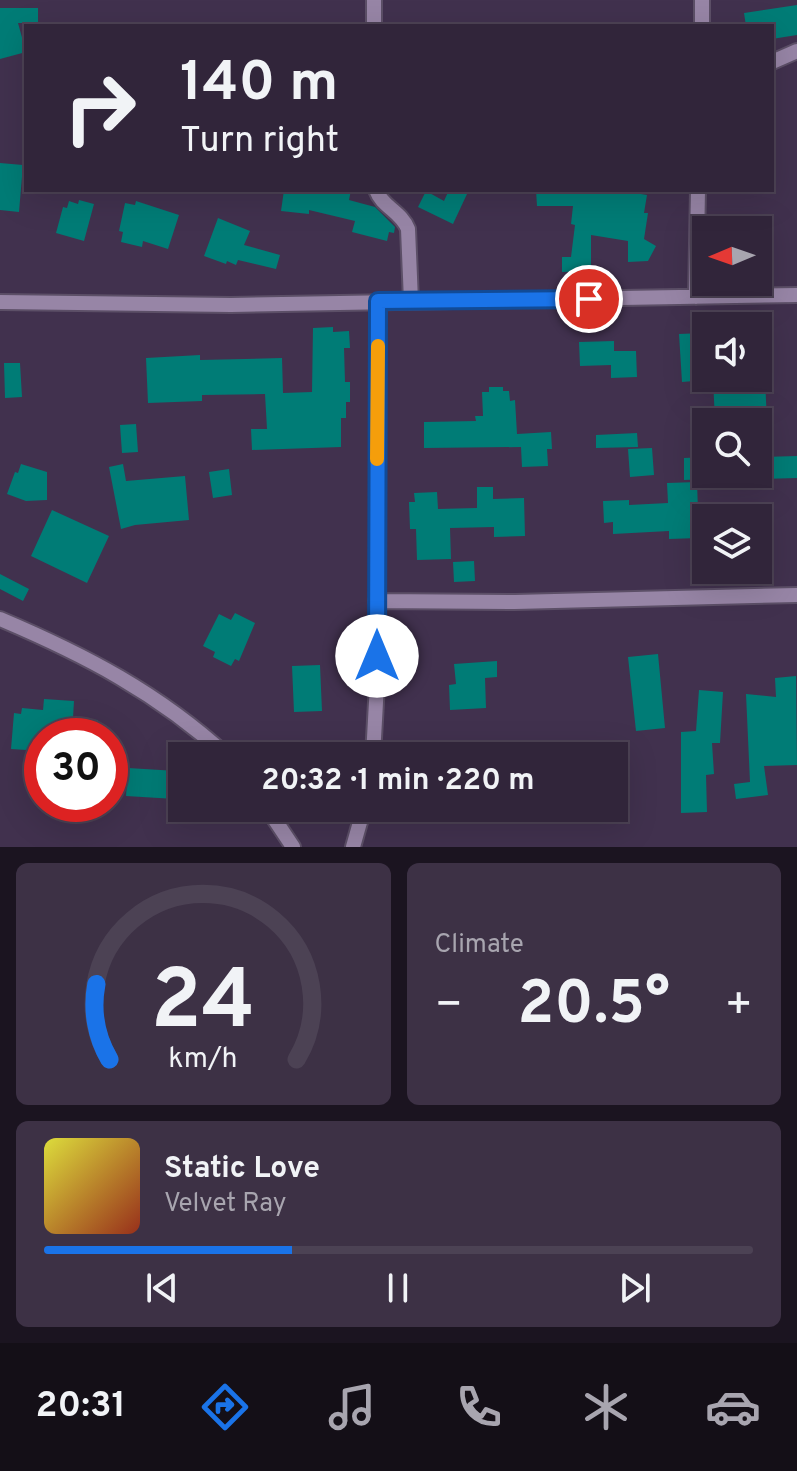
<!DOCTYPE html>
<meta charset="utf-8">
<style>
:root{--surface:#31253a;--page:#3d3145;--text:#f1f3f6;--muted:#a8a5af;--line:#4c4254;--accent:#1a73e8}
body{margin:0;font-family:Overpass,sans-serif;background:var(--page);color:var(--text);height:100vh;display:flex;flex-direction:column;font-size:30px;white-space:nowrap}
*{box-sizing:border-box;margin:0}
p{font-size:26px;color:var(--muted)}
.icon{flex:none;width:44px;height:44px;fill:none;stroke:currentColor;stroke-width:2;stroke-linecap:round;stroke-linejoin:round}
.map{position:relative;height:847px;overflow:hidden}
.details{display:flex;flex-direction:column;gap:16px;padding:16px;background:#1b1420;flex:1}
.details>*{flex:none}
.guide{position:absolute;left:24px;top:24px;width:750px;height:168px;border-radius:0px;box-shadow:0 8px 32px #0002,0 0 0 2px var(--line);background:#31253a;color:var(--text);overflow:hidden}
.needle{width:52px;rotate:268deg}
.controls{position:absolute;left:692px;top:216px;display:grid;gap:16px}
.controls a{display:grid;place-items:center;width:80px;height:80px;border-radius:0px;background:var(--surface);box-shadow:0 8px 32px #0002,0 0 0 2px var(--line);font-size:40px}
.speed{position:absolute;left:24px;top:718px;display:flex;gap:16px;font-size:40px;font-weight:700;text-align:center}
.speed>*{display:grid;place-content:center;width:104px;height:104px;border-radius:50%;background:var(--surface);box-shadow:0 8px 32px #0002,0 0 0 2px var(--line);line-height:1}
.speed .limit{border:12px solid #d22;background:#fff;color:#111}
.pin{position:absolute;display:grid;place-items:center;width:68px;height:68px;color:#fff;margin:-34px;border:4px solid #fff;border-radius:50%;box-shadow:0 2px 8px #0007}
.me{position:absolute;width:88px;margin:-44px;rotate:0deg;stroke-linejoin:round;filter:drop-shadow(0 0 6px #0008)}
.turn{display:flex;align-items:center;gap:28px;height:168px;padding:0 24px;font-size:36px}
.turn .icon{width:104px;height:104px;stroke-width:2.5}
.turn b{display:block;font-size:56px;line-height:68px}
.big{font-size:60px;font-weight:700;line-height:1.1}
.details .card{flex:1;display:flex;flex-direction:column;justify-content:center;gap:12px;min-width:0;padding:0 28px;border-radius:12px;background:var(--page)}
.details .dial{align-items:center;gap:0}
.dial svg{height:208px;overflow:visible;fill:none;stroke:var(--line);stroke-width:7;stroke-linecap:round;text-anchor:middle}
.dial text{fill:var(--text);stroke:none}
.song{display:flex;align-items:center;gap:24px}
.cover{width:96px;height:96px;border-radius:12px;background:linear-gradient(135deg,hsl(60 70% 55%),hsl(10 70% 35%))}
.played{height:8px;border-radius:4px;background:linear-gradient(90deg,var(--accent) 35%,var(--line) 35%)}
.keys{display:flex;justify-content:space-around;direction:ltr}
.heat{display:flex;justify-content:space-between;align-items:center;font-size:44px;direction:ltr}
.details .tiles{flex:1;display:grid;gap:16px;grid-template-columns:1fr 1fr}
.card:last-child{grid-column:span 2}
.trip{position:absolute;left:168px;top:742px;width:460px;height:80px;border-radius:0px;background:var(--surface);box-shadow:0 8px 32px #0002,0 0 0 2px var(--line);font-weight:700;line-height:80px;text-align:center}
.tab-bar{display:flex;height:128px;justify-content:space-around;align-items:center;background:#140f17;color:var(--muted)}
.tab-bar .icon{width:56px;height:56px}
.tab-bar .current{color:var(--accent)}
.tab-bar b{font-size:36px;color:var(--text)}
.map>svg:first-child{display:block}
</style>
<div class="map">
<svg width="797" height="847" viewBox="0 0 797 847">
<rect width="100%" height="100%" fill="#41314e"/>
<path fill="#007c76" d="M797 5V35L772 39V26H746L744 13Z
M0 8H38V23H18L26 52 0 59Z
M0 163 23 165 19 212 0 210Z
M284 190H351L349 200 375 207 395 227 394 233 389 232 387 241 352 232 355 221 309 210V214L281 211Z
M449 190H459L467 194 453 224 418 207 426 191 444 201Z
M536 190H616L647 195 644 213H648L644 239 656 246 648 261 628 262V241L591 235V271L562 272V257H571L575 225 571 224 573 206H537Z
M79 200 94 204 84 241 56 233 63 207 67 208 69 201 78 204Z
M136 201 179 215 168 249 143 241 142 247 121 242 123 232 119 231 125 203 135 205Z
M218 218 250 231 244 245 280 255 276 269 238 260 236 265 227 261 226 264 204 256Z
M333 327V332L349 331 350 348H344L345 382H350V402H346V418H341V447L252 450 251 429H267L265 394 202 395V401L148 403 146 358 200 355V360L282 358 283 393 312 392 313 328Z
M703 333 704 344 706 343V380L682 382 679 334Z
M614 341V351H636L637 377 611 378V365L580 366 579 342Z
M4 363H20L22 397 5 398Z
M713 378H765L767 422H715Z
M489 387H503V391H509L510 401 515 400 517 434 551 432 552 449H547L548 466 522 467 521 447 424 448V422L476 421 475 416H483L482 392H489Z
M706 413V455H695L692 414Z
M136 424 138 452 122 453 120 425Z
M637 433 638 447 596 448V435Z
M652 448 654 475 630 477 628 449Z
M797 456V478L758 479V457Z
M706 457V479L684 480V458Z
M21 464 47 472V500L26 501 7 494 15 472 18 473Z
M123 464 126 481 185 476 189 520 135 525 121 529 109 467Z
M229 469 232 495 213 498 209 472Z
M697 482 699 538 669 539V531L613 534V522L604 523 603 501 629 500V505L668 503 667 483Z
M477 487H493V499L524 498 525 536 494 537V527L450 528 451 559 417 560 416 529H410L409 502H415L414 493 437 492 438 509 477 508Z
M52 510 109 536 87 583 31 556Z
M474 561 475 581 454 582 453 562Z
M0 574 29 589 23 601 0 589Z
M235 613 255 623 239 661 235 659 231 666 213 657 215 652 203 646 219 614 231 620Z
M658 654 665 728 636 731 628 657Z
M497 661V677L485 678 486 708 450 710 449 685 456 684 454 664Z
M320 665 322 711 294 712 292 666Z
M796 676 797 765 764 766 768 795 736 799 734 784 750 782 746 694 776 697 775 678Z
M699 690 723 692 720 743H712L714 774 706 775 707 812 681 813V732L696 731Z
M44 699 74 701 73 718 98 720 97 736H42V751L11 749 14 713 21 714 22 708 43 710Z
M128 768 177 771 175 799 126 796Z"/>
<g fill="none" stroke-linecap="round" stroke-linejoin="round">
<g stroke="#5c4f67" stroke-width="18">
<path id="minor" d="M374 26V0
M702 26V0
M772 62 797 51
M376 190C382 207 401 211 408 229L411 301
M696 297 698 190
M0 302 231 305 797 295
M376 601 515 602 797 595
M0 619C85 655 158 693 227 756
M373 756 377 684 378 301
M267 808 293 847
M353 847 364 808"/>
</g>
<use href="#minor" stroke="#9785a6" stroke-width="14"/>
</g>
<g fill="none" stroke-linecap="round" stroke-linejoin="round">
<g stroke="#114b97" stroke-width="20">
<path id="route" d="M377 656 378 301 589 299"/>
</g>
<use href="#route" stroke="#1a73e8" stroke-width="14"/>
<path stroke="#f59e0b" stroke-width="14" d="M377 459 378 346"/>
</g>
</svg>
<div class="controls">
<a><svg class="needle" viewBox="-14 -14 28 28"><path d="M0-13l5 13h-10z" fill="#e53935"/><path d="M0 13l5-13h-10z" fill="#a8a5af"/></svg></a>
<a><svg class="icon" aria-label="sound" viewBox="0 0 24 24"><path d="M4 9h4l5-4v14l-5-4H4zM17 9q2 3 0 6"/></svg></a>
<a><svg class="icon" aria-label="search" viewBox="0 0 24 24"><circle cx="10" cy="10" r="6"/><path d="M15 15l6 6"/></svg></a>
<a><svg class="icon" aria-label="layers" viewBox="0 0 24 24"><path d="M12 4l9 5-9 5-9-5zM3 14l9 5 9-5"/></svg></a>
</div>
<div class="speed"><div class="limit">30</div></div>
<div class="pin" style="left:589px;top:299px;background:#d93025"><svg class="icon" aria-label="arrive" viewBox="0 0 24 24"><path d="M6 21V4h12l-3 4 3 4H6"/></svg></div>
<svg class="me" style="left:377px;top:656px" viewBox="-20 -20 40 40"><circle r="19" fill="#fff"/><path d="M0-13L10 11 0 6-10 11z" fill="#1a73e8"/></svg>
<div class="trip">20:32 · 1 min · 220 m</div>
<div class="guide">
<div class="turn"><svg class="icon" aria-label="right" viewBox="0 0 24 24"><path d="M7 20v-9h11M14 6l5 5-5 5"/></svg><div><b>140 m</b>Turn right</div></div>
</div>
</div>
<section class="details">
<div class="tiles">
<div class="card dial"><svg viewBox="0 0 100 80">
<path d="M14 69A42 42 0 1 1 86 69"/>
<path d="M14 69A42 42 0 0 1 9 40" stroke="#1a73e8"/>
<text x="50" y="56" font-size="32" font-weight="700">24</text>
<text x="50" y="72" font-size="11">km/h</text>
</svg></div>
<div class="card"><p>Climate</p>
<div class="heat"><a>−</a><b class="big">20.5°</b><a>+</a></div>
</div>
<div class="card">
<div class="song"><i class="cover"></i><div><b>Static Love</b><p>Velvet Ray</p></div></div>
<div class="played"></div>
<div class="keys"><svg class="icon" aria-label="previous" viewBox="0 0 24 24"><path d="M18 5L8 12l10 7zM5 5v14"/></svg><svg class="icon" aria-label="pause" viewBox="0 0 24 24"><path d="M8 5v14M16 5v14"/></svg><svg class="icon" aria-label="next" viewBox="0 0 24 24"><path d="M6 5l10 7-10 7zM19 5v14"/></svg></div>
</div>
</div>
</section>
<nav class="tab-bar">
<b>20:31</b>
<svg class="icon current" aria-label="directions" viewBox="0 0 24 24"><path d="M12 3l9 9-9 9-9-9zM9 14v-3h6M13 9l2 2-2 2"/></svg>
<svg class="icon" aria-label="music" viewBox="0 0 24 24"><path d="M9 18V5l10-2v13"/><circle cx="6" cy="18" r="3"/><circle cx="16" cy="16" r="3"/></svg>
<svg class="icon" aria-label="phone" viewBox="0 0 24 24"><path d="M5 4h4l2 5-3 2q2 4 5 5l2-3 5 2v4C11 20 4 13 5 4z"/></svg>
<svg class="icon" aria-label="climate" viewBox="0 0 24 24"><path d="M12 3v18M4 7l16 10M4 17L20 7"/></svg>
<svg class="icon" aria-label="car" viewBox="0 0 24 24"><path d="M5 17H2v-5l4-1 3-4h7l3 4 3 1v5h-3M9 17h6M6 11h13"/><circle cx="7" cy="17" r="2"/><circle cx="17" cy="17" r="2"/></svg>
</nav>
